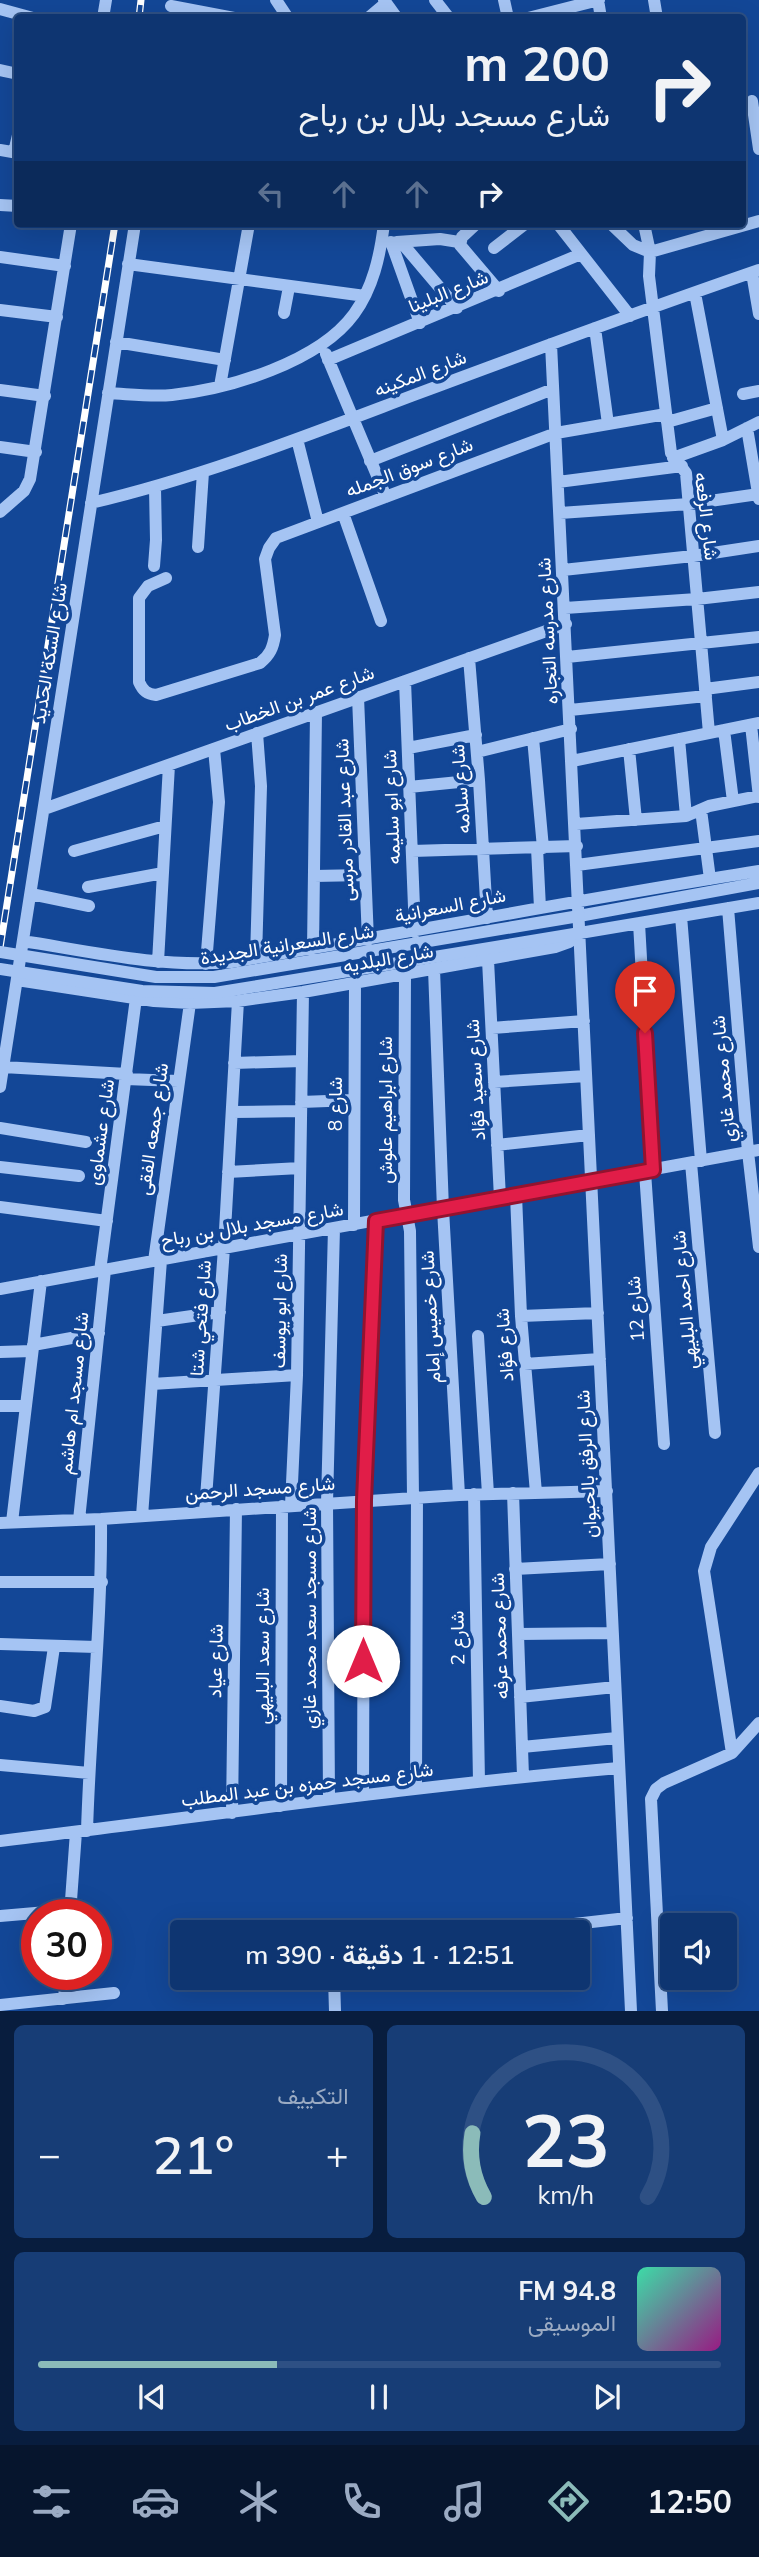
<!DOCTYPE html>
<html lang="ar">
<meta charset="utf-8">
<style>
:root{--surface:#0e3571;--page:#173d76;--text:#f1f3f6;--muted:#9babc3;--line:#2e5084;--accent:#8bbbb9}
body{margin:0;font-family:Mulish,Vazirmatn,sans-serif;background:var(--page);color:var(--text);direction:rtl;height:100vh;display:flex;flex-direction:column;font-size:26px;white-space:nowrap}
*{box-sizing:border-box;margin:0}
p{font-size:23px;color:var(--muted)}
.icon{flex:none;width:38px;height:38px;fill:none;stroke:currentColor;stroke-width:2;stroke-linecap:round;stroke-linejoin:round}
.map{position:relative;height:2011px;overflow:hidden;direction:ltr}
.sheet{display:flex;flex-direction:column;gap:14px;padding:14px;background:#081d3e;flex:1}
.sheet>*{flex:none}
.guide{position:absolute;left:14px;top:14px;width:732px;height:214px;border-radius:7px;box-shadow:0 7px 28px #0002,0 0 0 2px var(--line);direction:rtl;background:#0e3571;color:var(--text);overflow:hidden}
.fabs{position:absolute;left:660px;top:1913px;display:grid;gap:14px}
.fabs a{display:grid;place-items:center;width:77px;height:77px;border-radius:7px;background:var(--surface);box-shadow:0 7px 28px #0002,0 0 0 2px var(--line);font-size:35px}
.speed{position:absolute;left:21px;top:1899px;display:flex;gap:14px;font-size:35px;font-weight:700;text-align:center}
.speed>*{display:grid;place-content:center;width:91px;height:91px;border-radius:50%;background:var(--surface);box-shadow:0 7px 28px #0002,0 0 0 2px var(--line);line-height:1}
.speed .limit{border:10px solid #d22;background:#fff;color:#111}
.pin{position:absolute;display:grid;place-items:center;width:60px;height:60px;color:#fff;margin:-72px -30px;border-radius:50% 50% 50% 0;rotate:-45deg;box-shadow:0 0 7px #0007}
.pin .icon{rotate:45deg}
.me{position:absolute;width:77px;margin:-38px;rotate:0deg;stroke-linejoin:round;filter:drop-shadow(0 0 5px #0008)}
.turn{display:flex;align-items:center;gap:24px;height:147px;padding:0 21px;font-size:32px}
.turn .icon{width:91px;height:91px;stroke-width:2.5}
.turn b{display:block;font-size:49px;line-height:60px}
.lanes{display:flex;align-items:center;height:66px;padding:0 21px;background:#0003;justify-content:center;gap:35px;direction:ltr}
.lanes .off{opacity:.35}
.big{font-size:52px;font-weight:600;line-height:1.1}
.sheet .tile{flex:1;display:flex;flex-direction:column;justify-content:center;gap:10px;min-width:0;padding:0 24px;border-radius:10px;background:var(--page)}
.sheet .dial{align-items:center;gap:0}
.dial svg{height:182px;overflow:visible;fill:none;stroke:var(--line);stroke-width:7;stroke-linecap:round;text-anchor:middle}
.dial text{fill:var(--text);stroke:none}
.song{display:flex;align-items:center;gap:21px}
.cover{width:84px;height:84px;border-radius:10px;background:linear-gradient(135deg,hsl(160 70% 55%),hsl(310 70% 35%))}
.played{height:7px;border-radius:4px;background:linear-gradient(90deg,var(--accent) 35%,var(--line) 35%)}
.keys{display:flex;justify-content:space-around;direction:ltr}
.heat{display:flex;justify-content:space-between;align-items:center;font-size:38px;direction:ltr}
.sheet .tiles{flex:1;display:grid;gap:14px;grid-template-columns:1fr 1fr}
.tile:last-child{grid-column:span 2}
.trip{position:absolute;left:170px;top:1920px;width:420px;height:70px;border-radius:7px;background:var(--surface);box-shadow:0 7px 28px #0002,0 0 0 2px var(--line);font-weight:600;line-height:70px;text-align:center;direction:rtl}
.tab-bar{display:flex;height:112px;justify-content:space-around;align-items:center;background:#06152d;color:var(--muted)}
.tab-bar .icon{width:49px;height:49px}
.tab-bar .selected{color:var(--accent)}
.tab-bar b{font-size:32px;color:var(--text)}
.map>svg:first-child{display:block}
</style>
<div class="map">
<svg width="759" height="2011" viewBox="0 0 759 2011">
<rect width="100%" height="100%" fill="#134797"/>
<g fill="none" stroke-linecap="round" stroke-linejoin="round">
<path stroke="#a5c4f3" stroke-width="12" d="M276 0 288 18
M384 0 397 18
M435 0 449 18
M504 0 508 18
M598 0 601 18
M654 0 657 18
M171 6 234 18
M0 9 33 18
M103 18 106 0
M368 18 386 3
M528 18 599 0
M0 70 18 74
M752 101 759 149
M0 150 18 153
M14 152 18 135
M0 205 18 206
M476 224 462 237 460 245 499 291
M558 224 630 316
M611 224 633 245 650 252 759 221
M644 224 650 252 649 276 671 453 686 473 709 733
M391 242 420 323
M397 242 440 239 459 242
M401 242 457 308
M494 248 525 224
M0 257 65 266
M128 264 365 296
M752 273 759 314
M695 293 723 440
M0 310 57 317
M284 313 289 287
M595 328 608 424
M116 342 225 360
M551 344 631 2011
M326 354 386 497
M328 360 581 254
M220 386 249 224
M0 390 45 396
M108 393C129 394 151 397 172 395 229 389 319 362 354 314 373 288 380 256 384 224
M743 394 759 391
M667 422 717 408
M747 428 759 499
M297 439 318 522
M0 447 36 452
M673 458 723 440 759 422
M370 461 553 389
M558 482 682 466
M91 503C202 477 308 435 414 395 529 352 643 310 759 270
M0 512 24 491 30 479 71 224
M343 513 381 621
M560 513 689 504 759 494
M198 547 203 472
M154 566 156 540 155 488
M563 570 693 556 759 546
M166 578 148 586 139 598V682C143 691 147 694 156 695L260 663C270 655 273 648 275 635L265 559 269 548 276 538 556 433 666 414
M565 608 697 599 759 592
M567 657 759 637
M469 658 479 780 487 918
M405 681 415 932
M705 689 759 682
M358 697 368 940
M570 710 706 696
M751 725 759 797
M724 730 733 801
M533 738 543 848
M679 739 686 816
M408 748 476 735
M629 749 636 820
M477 752 571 729
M572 761 759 723
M409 787 479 780
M44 809 566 624
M701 810 710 879
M576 824 686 816 709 806 759 796
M537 848 540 908
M74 851 165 826
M412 851 577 846
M577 865 759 841
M314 876 365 875
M88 887 163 873
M31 894 89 906
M728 908 748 1152 759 1247
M579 916 759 883
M681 916 701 1161
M639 923 653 1170
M23 941C92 952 161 968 231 962 407 933 583 899 759 871
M313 950 316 712
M256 958 261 786 257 733
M488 960 500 1198
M158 962 169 765
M206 964 219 802 214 749
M434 969 443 1209 459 1495
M405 975 404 1200 410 1231 413 1497
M17 980 154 1001 190 1003 238 1001 303 992 555 947 569 942 580 933 759 903
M492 1028 584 1021
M234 1063 302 1061
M3 1067 127 1074
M126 1079 178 1081
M494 1082 586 1076
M0 1087 135 224
M301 1102 354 1100
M232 1112 301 1111
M0 1128 86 1142
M497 1145 589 1135
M691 1163 715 1433
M0 1167 79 1176
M228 1172 300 1168
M645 1172 664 1444
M516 1195 521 1316 536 1493
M0 1207 107 1221
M354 1225 355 983
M154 1261 190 1003
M100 1271 136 998
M0 1289 759 1150
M521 1316 598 1313
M157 1321 220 1312
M478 1336 488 1494
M33 1345 99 1333
M0 1352 32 1351
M524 1364 600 1359
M152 1384 297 1375
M0 1406H26
M513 1493 523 1776
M474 1494 479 1782
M291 1505 297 1375 303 992
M205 1512 224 1248 238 1001
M142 1516 161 1260
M79 1520 105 1270
M12 1522 41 1281
M0 1523 101 1519 459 1495 607 1491
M515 1569 610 1564
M0 1582H102
M518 1634 613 1633
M0 1644 96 1647
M520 1697 615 1687
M0 1706 34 1711 45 1707 54 1647
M522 1747 617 1738
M732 1753 704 1571 711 1547 759 1473
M0 1765 89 1773
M416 1788 417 1497
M363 1794 364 1501 376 1221
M329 1798 327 1503 334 1228
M281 1806 282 1506
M232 1813 236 1509
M87 1831C90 1727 102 1623 101 1519
M0 1841C206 1816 412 1786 619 1768
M70 1914 76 1832
M0 1916 70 1910
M503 1932 627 1918
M334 1978 335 2011
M64 1999 66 1974
M0 2005 114 1993
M662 2011 651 1799 656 1789 664 1783 732 1753 759 1723"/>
<g stroke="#fff" stroke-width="7">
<path id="rail" d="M139 18 141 0
M0 948 115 224"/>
</g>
<use href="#rail" stroke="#134797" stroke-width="4.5" stroke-dasharray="13" stroke-linecap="butt"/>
<path stroke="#a5c4f3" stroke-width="12" d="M0 952 156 977H214L579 916
M0 969 142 991 215 993 580 933"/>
</g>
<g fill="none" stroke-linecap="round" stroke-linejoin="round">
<g stroke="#92132f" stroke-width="18">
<path id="route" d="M363 1661 364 1500 376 1221 653 1170 645 1033"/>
</g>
<use href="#route" stroke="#e11d48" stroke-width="12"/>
</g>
<g text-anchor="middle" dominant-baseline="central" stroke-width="7" stroke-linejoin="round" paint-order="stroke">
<g font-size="19" fill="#fff" stroke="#134797">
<text transform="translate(448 291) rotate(-22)">شارع البلينا</text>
<text transform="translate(420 373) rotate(-21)">شارع المكينه</text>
<text transform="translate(409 467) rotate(-21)">شارع سوق الجمله</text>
<text transform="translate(707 516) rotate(83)">شارع الرفعه</text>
<text transform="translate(547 631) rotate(-93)">شارع مدرسه التجاره</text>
<text transform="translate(49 653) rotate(-81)">شارع السكة الحديد</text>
<text transform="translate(299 698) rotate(-20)">شارع عمر بن الخطاب</text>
<text transform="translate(460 789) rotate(-94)">شارع سلامه</text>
<text transform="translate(391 807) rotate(-92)">شارع ابو سليمه</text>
<text transform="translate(344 820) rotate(-92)">شارع عبد القادر مرسى</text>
<text transform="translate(450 905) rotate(-11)">شارع السعرانية</text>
<text transform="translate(287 944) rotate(-9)">شارع السعرانية الجديدة</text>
<text transform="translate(388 958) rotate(-10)">شارع البلديه</text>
<text transform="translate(723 1079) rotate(-95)">شارع محمد غازي</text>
<text transform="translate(475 1080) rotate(-93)">شارع سعيد فؤاد</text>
<text transform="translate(335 1104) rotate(-90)">شارع 8</text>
<text transform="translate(385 1110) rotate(-90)">شارع ابراهيم علوش</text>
<text transform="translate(152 1129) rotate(-82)">شارع جمعه الفقى</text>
<text transform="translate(100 1132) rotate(-82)">شارع عشماوى</text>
<text transform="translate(252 1224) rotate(-10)">شارع مسجد بلال بن رباح</text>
<text transform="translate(684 1300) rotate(-95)">شارع احمد البليهي</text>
<text transform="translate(635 1309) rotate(-94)">شارع 12</text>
<text transform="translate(279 1311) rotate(-89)">شارع ابو يوسف</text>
<text transform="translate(430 1317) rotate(-93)">شارع خميس إمام</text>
<text transform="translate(200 1318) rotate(-86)">شارع فتحي شتا</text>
<text transform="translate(504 1345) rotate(-94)">شارع فؤاد</text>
<text transform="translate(73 1393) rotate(-84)">شارع مسجد ام هاشم</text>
<text transform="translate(586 1464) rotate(-93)">شارع الرفق بالحيوان</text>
<text transform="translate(260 1488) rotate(-4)">شارع مسجد الرحمن</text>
<text transform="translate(309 1618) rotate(-90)">شارع مسجد سعد محمد غازي</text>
<text transform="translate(499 1636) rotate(-92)">شارع محمد عرفه</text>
<text transform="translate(457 1638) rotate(-91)">شارع 2</text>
<text transform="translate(262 1656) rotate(-90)">شارع سعد البليهي</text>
<text transform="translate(215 1661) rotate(-89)">شارع عياد</text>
<text transform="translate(307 1784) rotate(-7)">شارع مسجد حمزه بن عبد المطلب</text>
</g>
</g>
</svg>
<div class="fabs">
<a><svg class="icon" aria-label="sound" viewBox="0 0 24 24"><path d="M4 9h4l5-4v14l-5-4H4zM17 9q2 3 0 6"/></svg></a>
</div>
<div class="speed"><div class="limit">30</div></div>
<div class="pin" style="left:645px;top:1033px;background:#d93025"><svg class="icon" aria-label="arrive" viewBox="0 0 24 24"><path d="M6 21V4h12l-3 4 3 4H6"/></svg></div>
<svg class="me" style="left:363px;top:1661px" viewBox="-20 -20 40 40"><circle r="19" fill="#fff"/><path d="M0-13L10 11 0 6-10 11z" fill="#e11d48"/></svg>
<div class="trip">12:51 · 1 دقيقة · 390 m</div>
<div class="guide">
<div class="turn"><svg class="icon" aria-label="right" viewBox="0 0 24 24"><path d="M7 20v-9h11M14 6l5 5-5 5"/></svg><div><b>200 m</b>شارع مسجد بلال بن رباح</div></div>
<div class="lanes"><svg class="icon off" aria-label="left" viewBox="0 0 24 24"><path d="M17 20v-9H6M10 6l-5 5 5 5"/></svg><svg class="icon off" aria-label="ahead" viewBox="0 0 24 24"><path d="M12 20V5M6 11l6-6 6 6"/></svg><svg class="icon off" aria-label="ahead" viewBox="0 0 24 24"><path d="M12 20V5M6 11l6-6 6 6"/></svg><svg class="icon" aria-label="right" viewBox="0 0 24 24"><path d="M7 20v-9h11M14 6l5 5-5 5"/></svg></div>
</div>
</div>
<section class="sheet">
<div class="tiles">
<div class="tile dial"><svg viewBox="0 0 100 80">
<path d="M14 69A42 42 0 1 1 86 69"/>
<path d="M14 69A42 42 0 0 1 9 41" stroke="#8bbbb9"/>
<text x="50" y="56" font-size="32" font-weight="700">23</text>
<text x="50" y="72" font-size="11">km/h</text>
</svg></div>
<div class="tile"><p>التكييف</p>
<div class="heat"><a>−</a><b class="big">21°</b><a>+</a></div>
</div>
<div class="tile">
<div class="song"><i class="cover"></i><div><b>94.8 FM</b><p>الموسيقى</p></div></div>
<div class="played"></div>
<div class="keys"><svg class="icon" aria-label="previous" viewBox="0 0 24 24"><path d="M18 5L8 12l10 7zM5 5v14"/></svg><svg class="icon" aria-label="pause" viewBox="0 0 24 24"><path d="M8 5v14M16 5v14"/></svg><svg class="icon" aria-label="next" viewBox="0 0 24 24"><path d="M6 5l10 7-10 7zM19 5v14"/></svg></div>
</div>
</div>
</section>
<nav class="tab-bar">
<b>12:50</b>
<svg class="icon selected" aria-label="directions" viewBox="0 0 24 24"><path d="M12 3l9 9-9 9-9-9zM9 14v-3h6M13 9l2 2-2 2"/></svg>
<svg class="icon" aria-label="music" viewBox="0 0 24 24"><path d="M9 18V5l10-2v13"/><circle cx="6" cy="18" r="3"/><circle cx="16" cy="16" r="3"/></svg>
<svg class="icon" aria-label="phone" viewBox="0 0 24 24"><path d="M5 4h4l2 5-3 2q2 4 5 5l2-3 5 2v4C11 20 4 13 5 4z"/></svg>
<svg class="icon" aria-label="climate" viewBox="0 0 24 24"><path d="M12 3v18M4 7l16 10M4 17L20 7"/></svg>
<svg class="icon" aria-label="car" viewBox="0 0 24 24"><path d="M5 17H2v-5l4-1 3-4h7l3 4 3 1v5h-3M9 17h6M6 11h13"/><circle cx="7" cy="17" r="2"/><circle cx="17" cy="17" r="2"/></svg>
<svg class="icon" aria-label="filters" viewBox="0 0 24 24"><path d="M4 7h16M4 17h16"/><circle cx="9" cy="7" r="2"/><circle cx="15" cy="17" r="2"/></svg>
</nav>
